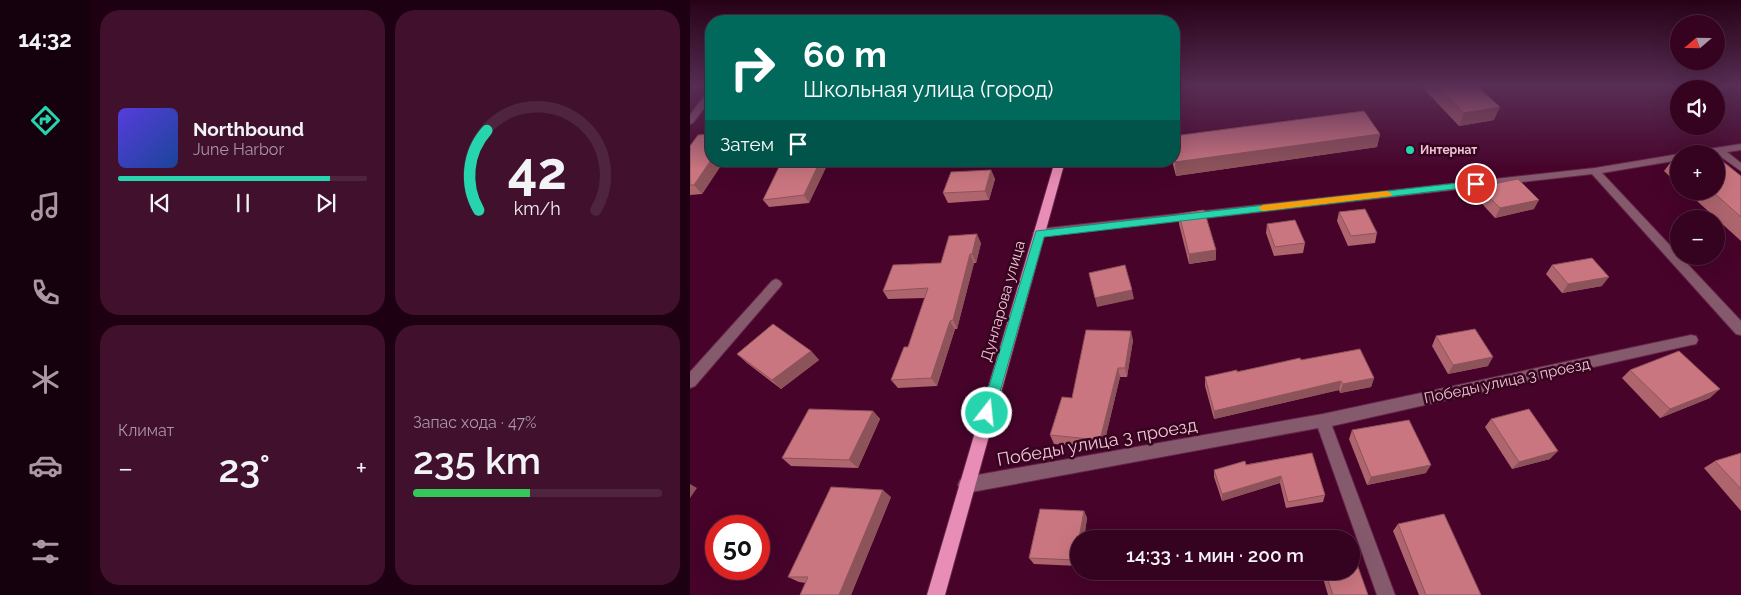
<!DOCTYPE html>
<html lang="ru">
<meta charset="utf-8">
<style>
:root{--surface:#350220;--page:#40102d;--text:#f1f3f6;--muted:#aa97a5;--line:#4f243e;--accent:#26d5ae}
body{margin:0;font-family:Raleway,sans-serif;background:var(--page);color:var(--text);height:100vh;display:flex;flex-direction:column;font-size:19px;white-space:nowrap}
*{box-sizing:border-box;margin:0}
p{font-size:16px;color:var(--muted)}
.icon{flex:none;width:28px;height:28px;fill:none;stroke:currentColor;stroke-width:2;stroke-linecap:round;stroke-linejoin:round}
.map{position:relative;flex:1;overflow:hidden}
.sheet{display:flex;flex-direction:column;gap:10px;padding:10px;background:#1d0112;width:600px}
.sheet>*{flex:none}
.hud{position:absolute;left:15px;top:15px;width:475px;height:152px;border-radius:20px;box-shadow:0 5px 20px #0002,0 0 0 1px var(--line);background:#00695c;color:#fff;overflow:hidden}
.needle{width:32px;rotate:250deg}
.fabs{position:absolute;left:980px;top:15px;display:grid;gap:10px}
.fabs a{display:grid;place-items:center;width:55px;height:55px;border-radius:50%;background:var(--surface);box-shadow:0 5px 20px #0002,0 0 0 1px var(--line);font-size:25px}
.speed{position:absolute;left:15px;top:515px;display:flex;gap:10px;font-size:25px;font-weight:700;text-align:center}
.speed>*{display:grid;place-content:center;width:65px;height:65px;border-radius:50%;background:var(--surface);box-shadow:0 5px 20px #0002,0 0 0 1px var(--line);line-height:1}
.speed .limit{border:8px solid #d22;background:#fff;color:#111}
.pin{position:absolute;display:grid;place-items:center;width:42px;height:42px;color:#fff;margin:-21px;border:2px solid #fff;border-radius:50%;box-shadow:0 1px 5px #0007}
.me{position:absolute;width:55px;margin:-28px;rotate:16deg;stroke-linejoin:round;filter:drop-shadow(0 0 4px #0008)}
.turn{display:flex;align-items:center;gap:18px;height:105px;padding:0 15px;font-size:22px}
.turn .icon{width:65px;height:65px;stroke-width:2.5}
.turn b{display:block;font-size:35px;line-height:42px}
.then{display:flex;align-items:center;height:48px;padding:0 15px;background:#0003;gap:10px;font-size:19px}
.big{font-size:38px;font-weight:600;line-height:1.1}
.sheet .tile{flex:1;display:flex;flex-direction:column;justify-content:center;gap:8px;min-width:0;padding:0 18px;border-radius:20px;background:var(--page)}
.sheet .dial{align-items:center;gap:0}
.dial svg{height:130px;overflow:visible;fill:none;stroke:var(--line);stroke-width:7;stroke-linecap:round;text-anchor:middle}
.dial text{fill:var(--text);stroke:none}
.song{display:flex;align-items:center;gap:15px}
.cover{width:60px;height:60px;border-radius:8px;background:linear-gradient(135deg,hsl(250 70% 55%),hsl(220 70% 35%))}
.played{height:5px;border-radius:2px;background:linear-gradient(90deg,var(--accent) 85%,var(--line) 85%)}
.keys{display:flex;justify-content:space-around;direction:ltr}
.heat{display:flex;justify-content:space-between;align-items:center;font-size:28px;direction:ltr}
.charge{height:8px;border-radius:4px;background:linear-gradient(90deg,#34c759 47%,var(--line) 0)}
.sheet .tiles{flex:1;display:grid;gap:10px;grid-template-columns:repeat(2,1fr)}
.trip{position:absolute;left:380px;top:530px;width:290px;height:50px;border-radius:25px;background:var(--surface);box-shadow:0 5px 20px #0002,0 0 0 1px var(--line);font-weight:600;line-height:50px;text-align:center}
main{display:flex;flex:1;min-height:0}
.tabs{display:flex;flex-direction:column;width:90px;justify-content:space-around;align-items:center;background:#15010d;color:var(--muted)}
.tabs .icon{width:35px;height:35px}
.tabs .on{color:var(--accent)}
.tabs b{font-size:22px;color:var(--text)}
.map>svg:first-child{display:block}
</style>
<main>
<nav class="tabs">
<b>14:32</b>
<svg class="icon on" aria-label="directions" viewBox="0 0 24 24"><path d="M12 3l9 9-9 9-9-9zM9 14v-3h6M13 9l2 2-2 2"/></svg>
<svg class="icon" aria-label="music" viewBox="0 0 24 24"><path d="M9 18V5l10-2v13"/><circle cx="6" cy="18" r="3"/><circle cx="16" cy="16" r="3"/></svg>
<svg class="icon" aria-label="phone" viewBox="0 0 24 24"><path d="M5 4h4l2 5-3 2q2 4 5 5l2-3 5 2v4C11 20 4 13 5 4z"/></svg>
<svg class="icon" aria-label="climate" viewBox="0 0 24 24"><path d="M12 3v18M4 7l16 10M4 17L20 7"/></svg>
<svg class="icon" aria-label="car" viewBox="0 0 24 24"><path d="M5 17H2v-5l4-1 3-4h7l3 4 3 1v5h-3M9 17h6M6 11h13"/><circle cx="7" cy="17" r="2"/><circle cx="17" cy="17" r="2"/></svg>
<svg class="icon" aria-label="filters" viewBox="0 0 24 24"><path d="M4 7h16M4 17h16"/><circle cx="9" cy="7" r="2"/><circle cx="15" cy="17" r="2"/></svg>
</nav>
<section class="sheet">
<div class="tiles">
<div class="tile">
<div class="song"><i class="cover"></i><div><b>Northbound</b><p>June Harbor</p></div></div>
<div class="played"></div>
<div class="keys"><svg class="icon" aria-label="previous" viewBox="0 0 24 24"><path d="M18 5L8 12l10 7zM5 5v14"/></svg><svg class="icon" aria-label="pause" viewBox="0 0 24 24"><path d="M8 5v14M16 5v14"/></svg><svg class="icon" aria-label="next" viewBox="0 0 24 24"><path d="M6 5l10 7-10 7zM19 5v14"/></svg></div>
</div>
<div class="tile dial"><svg viewBox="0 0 100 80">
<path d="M14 69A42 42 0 1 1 86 69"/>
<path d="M14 69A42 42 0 0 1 19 20" stroke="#26d5ae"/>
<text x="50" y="56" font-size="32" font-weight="700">42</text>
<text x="50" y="72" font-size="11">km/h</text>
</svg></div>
<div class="tile"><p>Климат</p>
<div class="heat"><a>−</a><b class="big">23°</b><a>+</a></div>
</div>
<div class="tile"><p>Запас хода · 47%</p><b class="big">235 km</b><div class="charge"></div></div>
</div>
</section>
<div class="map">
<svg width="1051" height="595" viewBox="0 0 1051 595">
<rect width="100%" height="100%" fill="#47032a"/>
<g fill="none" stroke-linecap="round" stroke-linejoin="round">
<g stroke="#652649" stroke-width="2">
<path id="minor" d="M21 90V99L3 123 0 124V115L18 91Z
M1051 144V150L1037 152 1051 163V171L1027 154H1000L1005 151Z
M989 154V160L912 173 1051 321V335L1046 334 902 174 349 237 343 233 349 229 905 168Z
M86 279 90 281 92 284 90 287 5 386 0 388V372L82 281Z
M1001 335 1006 336 1008 340 1006 344 1001 345 642 426 705 595H687L628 428 276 493 270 490 268 485 270 480 276 477 633 414Z"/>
</g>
<g stroke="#652649" stroke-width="2">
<path id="major" d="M365 161H375L255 595H237Z"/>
</g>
<use href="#minor" fill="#865a6d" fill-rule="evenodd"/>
<use href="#major" fill="#e88db5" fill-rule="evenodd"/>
</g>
<path fill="#ae656e" d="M731 86H787L804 120 769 126Z
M690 134 687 147 486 176 482 161H484V136Z
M0 146 21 161H34L12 194 0 195Z
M989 157V185L974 171 984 158Z
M92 161H139L119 203 79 207 73 200Z
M301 170 305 179 299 200 258 203 253 193Z
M1051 176V241L996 191H1026Z
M789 187 844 209 805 218 785 196Z
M649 212 687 233 685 243 658 246 647 221Z
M489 214 526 250V260L499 264 489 224Z
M577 224 615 243 613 253 584 256 576 233Z
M291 243 286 263H284L267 329H265L247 386 208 388 201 380 218 347 235 298 198 299 193 291Z
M862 265 912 286 872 293 856 274Z
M746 336 798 366 758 374 742 346Z
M443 340 437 377H430L413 448 364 444 360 435 382 398Z
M121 351 129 360 91 389 57 363 47 354Z
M611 360 684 378 681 387 650 393 649 390 524 419 515 386V377Z
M940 370 1020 398 970 418 932 378Z
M183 411 190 419 168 468 101 466 92 458Z
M801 419 860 459 822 469 795 427Z
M662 430 736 473 677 485 659 439Z
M622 453 635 495 633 502 596 508 590 483 532 501 524 477V470Z
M1051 453V511L1014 468 1025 461Z
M201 497 161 595H110L116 583 109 582 98 577Z
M394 511 397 518 394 539H389V566L344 564 339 558Z
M708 524 791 595H729L703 531Z
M631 571H661L678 595H638Z"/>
<path fill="#8d535a" d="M810 107 804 120 769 126 774 113Z
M690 134 687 147 486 176 485 162Z
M21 160V161H34L12 194 4 185Z
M130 161H139L119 203 114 195Z
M301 170 305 179 299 200 295 191Z
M849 200 844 209 805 218 810 208Z
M287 234 291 243 286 263 282 254Z
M526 250V260L499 264V254Z
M280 254 284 263 267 329 263 320Z
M919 277 912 286 872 293 878 284Z
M442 290 444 299 407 307 405 298Z
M260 321 265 329 247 386 241 378Z
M441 331 443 340 437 377 435 368Z
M121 351 129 360 91 389 82 380Z
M803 357 798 366 758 374 763 365Z
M428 368 430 377 413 448 410 440Z
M684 378 681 387 650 393 653 384Z
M651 381 649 390 524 419V411Z
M1030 389 1020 398 970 418 980 409Z
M183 411 190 419 168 468 159 460Z
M868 451 860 459 822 469 829 462Z
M741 465 736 473 677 485 681 477Z
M591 476 590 483 532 501V494Z
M0 484 7 488 0 498Z
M193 490 201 497 161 595H149Z
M394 511 397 518 394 539H389Z
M389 541V566L385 560Z"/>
<path fill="#ca7680" stroke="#8d535a" d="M748 86H787L810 107 774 113Z
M674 111 690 134 485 162 484 158V136Z
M21 134V160L4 185H0V146L8 135Z
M1026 156 1051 176V217L1022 191H1026Z
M989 157V162L984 158Z
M92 161H130L114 195 73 200Z
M301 170 295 191 253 193 261 172Z
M828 179 849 200 810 208 789 187Z
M675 209 687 233 661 236 649 212Z
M514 210 526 250 499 254 489 214Z
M605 220 615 243 585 247 577 224Z
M287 234 282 254H280L263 320 260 321 241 378 201 380 214 347H218L238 288 193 291 203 265 251 263 259 236Z
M902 258 919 277 878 284 862 265Z
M435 265 442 290 405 298 399 273Z
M83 324 121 351 82 380 47 354Z
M785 329 803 357 763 365 746 336Z
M396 330 441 331 435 368H428L410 440 360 435 372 397 382 398Z
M670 349 684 378 653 384 651 381 524 411 515 377 547 370V372L610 358 611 360Z
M989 351 1030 389 980 409 940 370Z
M119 409 183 411 159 460 92 458Z
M839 409 868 451 829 462 801 419Z
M719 420 741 465 681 477 662 430Z
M622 453 635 495 598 502 591 476 532 494 524 470 555 461 556 465Z
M1051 453V489L1025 461Z
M141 487 193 490 149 595H110L118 577H98Z
M350 509 394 511 385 560 339 558Z
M754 514 791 595H736L708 524Z
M661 547 678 595H643L635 571H661Z"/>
<linearGradient id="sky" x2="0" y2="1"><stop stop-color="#270217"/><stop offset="0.51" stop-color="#582e55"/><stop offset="1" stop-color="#582e55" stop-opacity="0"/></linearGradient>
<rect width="1051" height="169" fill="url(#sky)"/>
<path fill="#26d5ae" stroke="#198a71" d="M786 181 790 182V186L354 237 304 413 302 418 297 419 293 418 291 413 346 231Z"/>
<path fill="#f59e0b" d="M697 191 702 194 701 196 573 211 568 208 573 205Z"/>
<circle fill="#26d5ae" stroke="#36041f" stroke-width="2" cx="720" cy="150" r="5"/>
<g text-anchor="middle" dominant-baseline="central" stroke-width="5" stroke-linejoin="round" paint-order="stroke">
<g font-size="12" font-weight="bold" fill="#eec4d4" stroke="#36041f" text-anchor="start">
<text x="730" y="150">Интернат</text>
</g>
<g font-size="15" fill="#eec4d4" stroke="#36041f">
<text transform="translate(313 301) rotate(-74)">Дунларова улица</text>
<text transform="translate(817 381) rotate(-12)">Победы улица 3 проезд</text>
</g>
<g font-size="18" fill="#eec4d4" stroke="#36041f">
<text transform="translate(407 442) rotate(-10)">Победы улица 3 проезд</text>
</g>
</g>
</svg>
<div class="fabs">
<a><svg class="needle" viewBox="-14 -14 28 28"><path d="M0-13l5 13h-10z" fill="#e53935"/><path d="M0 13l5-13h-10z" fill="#aa97a5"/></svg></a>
<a><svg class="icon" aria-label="sound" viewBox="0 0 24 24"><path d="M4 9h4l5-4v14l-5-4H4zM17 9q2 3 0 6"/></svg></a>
<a>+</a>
<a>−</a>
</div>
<div class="speed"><div class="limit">50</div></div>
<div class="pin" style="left:786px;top:184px;background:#d93025"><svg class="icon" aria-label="arrive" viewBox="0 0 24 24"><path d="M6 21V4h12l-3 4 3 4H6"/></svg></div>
<svg class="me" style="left:297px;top:413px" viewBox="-20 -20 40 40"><circle r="17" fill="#26d5ae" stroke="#fff" stroke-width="3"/><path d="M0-11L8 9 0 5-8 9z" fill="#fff"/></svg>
<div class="trip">14:33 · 1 мин · 200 m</div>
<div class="hud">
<div class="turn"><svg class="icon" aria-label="right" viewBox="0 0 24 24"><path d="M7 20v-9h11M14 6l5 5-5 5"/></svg><div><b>60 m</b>Школьная улица (город)</div></div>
<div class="then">Затем<svg class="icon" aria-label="arrive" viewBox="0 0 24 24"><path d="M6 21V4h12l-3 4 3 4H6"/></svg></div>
</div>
</div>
</main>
